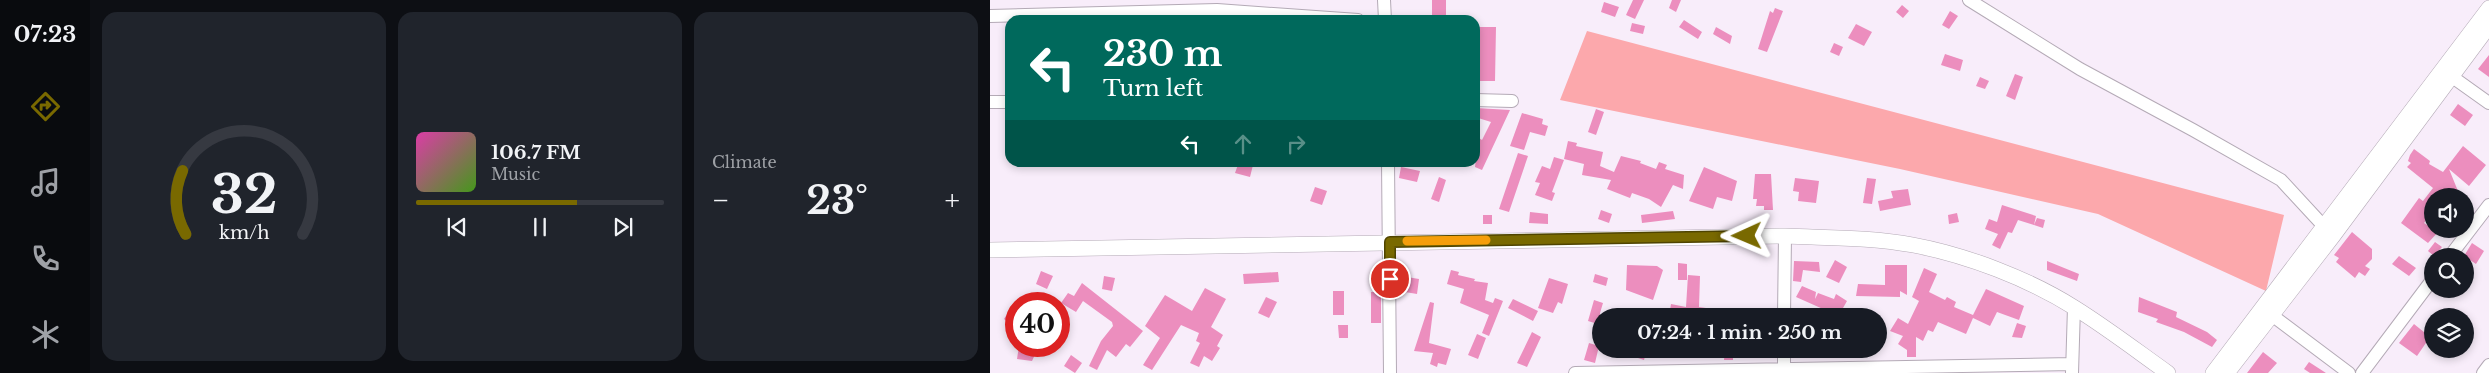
<!DOCTYPE html>
<meta charset="utf-8">
<style>
:root{--surface:#171b24;--page:#20242c;--text:#f1f3f6;--muted:#9ea1a6;--line:#363941;--accent:#796900}
body{margin:0;font-family:"Libre Baskerville",serif;background:var(--page);color:var(--text);height:100vh;display:flex;flex-direction:column;font-size:19px;white-space:nowrap}
*{box-sizing:border-box;margin:0}
p{font-size:16px;color:var(--muted)}
.icon{flex:none;width:28px;height:28px;fill:none;stroke:currentColor;stroke-width:2;stroke-linecap:round;stroke-linejoin:round}
.map{position:relative;flex:1;overflow:hidden}
.panel{display:flex;flex-direction:column;gap:12px;padding:12px;background:#0d0f14;width:900px}
.panel>*{flex:none}
.guide{position:absolute;left:15px;top:15px;width:475px;height:152px;border-radius:15px;box-shadow:0 2px 8px #0003;background:#00695c;color:#fff;overflow:hidden}
.controls{position:absolute;left:1434px;top:188px;display:grid;gap:10px}
.controls a{display:grid;place-items:center;width:50px;height:50px;border-radius:50%;background:var(--surface);box-shadow:0 2px 8px #0003;font-size:25px}
.speed{position:absolute;left:15px;top:292px;display:flex;gap:10px;font-size:25px;font-weight:700;text-align:center}
.speed>*{display:grid;place-content:center;width:65px;height:65px;border-radius:50%;background:var(--surface);box-shadow:0 2px 8px #0003;line-height:1}
.speed .limit{border:8px solid #d22;background:#fff;color:#111}
.pin{position:absolute;display:grid;place-items:center;width:42px;height:42px;color:#fff;margin:-21px;border:2px solid #fff;border-radius:50%;box-shadow:0 1px 5px #0007}
.me{position:absolute;width:55px;margin:-28px;rotate:269deg;stroke-linejoin:round;filter:drop-shadow(0 0 4px #0008)}
.turn{display:flex;align-items:center;gap:18px;height:105px;padding:0 15px;font-size:22px}
.turn .icon{width:65px;height:65px;stroke-width:2.5}
.turn b{display:block;font-size:35px;line-height:42px}
.lanes{display:flex;align-items:center;height:48px;padding:0 15px;background:#0003;justify-content:center;gap:25px;direction:ltr}
.lanes .off{opacity:.35}
.big{font-size:38px;font-weight:800;line-height:1.1}
.panel .card{flex:1;display:flex;flex-direction:column;justify-content:center;gap:8px;min-width:0;padding:0 18px;border-radius:15px;background:var(--page)}
.panel .dial{align-items:center;gap:0}
.dial svg{height:130px;overflow:visible;fill:none;stroke:var(--line);stroke-width:7;stroke-linecap:round;text-anchor:middle}
.dial text{fill:var(--text);stroke:none}
.song{display:flex;align-items:center;gap:15px}
.cover{width:60px;height:60px;border-radius:8px;background:linear-gradient(135deg,hsl(320 70% 55%),hsl(100 70% 35%))}
.played{height:5px;border-radius:2px;background:linear-gradient(90deg,var(--accent) 65%,var(--line) 65%)}
.keys{display:flex;justify-content:space-around;direction:ltr}
.heat{display:flex;justify-content:space-between;align-items:center;font-size:28px;direction:ltr}
.panel .tiles{flex:1;display:grid;gap:12px;grid-template-columns:repeat(3,1fr)}
.trip{position:absolute;left:602px;top:308px;width:295px;height:50px;border-radius:25px;background:var(--surface);box-shadow:0 2px 8px #0003;font-weight:800;line-height:50px;text-align:center}
main{display:flex;flex:1;min-height:0}
.dock{display:flex;flex-direction:column;width:90px;justify-content:space-around;align-items:center;background:#090b0e;color:var(--muted)}
.dock .icon{width:35px;height:35px}
.dock .active{color:var(--accent)}
.dock b{font-size:22px;color:var(--text)}
.map>svg:first-child{display:block}
</style>
<main>
<nav class="dock">
<b>07:23</b>
<svg class="icon active" aria-label="directions" viewBox="0 0 24 24"><path d="M12 3l9 9-9 9-9-9zM9 14v-3h6M13 9l2 2-2 2"/></svg>
<svg class="icon" aria-label="music" viewBox="0 0 24 24"><path d="M9 18V5l10-2v13"/><circle cx="6" cy="18" r="3"/><circle cx="16" cy="16" r="3"/></svg>
<svg class="icon" aria-label="phone" viewBox="0 0 24 24"><path d="M5 4h4l2 5-3 2q2 4 5 5l2-3 5 2v4C11 20 4 13 5 4z"/></svg>
<svg class="icon" aria-label="climate" viewBox="0 0 24 24"><path d="M12 3v18M4 7l16 10M4 17L20 7"/></svg>
</nav>
<section class="panel">
<div class="tiles">
<div class="card dial"><svg viewBox="0 0 100 80">
<path d="M14 69A42 42 0 1 1 86 69"/>
<path d="M14 69A42 42 0 0 1 12 30" stroke="#796900"/>
<text x="50" y="56" font-size="32" font-weight="700">32</text>
<text x="50" y="72" font-size="11">km/h</text>
</svg></div>
<div class="card">
<div class="song"><i class="cover"></i><div><b>106.7 FM</b><p>Music</p></div></div>
<div class="played"></div>
<div class="keys"><svg class="icon" aria-label="previous" viewBox="0 0 24 24"><path d="M18 5L8 12l10 7zM5 5v14"/></svg><svg class="icon" aria-label="pause" viewBox="0 0 24 24"><path d="M8 5v14M16 5v14"/></svg><svg class="icon" aria-label="next" viewBox="0 0 24 24"><path d="M6 5l10 7-10 7zM19 5v14"/></svg></div>
</div>
<div class="card"><p>Climate</p>
<div class="heat"><a>−</a><b class="big">23°</b><a>+</a></div>
</div>
</div>
</section>
<div class="map">
<svg width="1499" height="373" viewBox="0 0 1499 373">
<rect width="100%" height="100%" fill="#f8edfa"/>
<path fill="#fca8ac" d="M597 31 1294 215 1276 291 1108 214 910 169 570 100Z"/>
<path fill="#ec8ebe" d="M442 0H456V20H442Z
M643 0H654L645 19 636 15Z
M682 0H691L686 12 679 8Z
M614 2 629 7 625 17 611 12Z
M912 5 919 11 913 18 906 12Z
M785 8 793 11 777 52 768 49 780 11 783 13Z
M960 11 968 16 959 29 952 25Z
M694 20 712 32 708 39 689 27Z
M642 23 655 26 653 34 640 31Z
M866 24 882 32 874 46 858 38Z
M485 27H506L505 81H485Z
M726 27 742 36 740 44 723 34Z
M844 43 853 47 849 56 840 52Z
M955 54 973 60 970 71 951 65Z
M1499 55V77L1488 69Z
M1025 74 1033 77 1025 100 1016 96Z
M990 77 999 81 995 89 986 86Z
M1468 104 1483 115 1475 126 1460 115Z
M486 108 520 110 492 170 485 167 487 150 485 142 489 138 492 140 501 122 485 117Z
M606 109 614 112 606 135 598 132Z
M532 113 553 119 552 124 558 126 555 136 540 132 534 150 520 146Z
M578 141 587 143 586 146 613 152 610 166 624 172 631 156 651 161 650 163 666 169 669 162 677 165 675 169 694 175 693 189 683 185 671 207 659 199 642 193 640 198 617 189 621 180 592 175 594 164 574 159Z
M1473 146 1496 165 1479 186 1459 169 1470 196H1442V212L1434 223 1448 232 1438 243 1411 223 1429 198 1433 201 1443 188 1417 167 1421 163 1418 161 1420 155 1424 149 1440 161 1439 164 1453 172Z
M528 153 538 156 519 212 509 209Z
M564 157 574 160 562 192 565 193 562 201 545 195 550 183 545 182 552 166 560 169Z
M249 162 263 165 260 177 245 173Z
M411 167 430 171 427 182 409 178Z
M714 167 747 181 742 201 727 197 723 209 699 201Z
M765 174H781L783 210H774V206H766L767 199H763Z
M449 177 456 180 449 202 441 199Z
M805 178 829 181 826 203 808 201 809 192 803 191Z
M877 178 886 179 882 204 873 203Z
M325 187 337 191 332 205 320 201Z
M918 189 921 205 890 211 888 201 903 198 901 191Z
M1012 205 1046 216 1044 225 1028 220 1022 233 1018 232 1010 249 1002 245 1008 234 995 229 999 219 1007 222Z
M611 210 622 214 619 223 608 219Z
M683 211 685 219 652 223 651 215Z
M540 212 558 214V224L539 223Z
M967 213 969 222 959 224 958 215Z
M493 215H502V224H493Z
M1047 218 1055 220 1053 228 1044 225Z
M1362 232 1382 249V259L1375 266 1380 269 1375 276 1369 272 1365 278 1346 262 1349 258 1344 255Z
M1445 242 1452 247 1444 256 1438 251Z
M1482 243 1494 251 1486 264 1474 256Z
M1409 256 1426 268 1419 276 1402 264Z
M845 260 857 267 849 283 836 277Z
M804 261 829 262 830 272 813 270 811 282 803 281Z
M1057 261 1089 274 1087 281 1057 270Z
M688 263 697 264V280H688Z
M637 265 667 266 673 270 663 300 636 290Z
M895 265H917V295L910 291V297L866 296 868 284 895 285Z
M934 268 947 274 939 292 955 300 957 297 966 302 964 307 983 315 996 289 1034 306 1029 320 1007 312 1000 326 983 318 976 334 948 322 943 332 938 330 933 341 926 337V357H917V350L908 344 913 336 900 331 908 318 918 324 929 301 922 297Z
M461 270 469 272 468 275 485 279 484 281 498 283 495 300 503 303 505 298 513 301 499 336 492 333 499 315 470 303 474 289 457 284Z
M51 271 63 276 57 289 46 284Z
M288 272 289 282 254 284 253 274Z
M605 274 618 278 616 286 603 282Z
M698 275 710 276 709 307 716 308V316L690 314 679 316 681 304 696 307Z
M114 276 125 278 122 291 112 289Z
M417 277 429 279 427 294 415 292Z
M559 278 578 284 572 304 568 302 563 313 548 308Z
M92 283 153 331 140 347 136 344 126 357 117 350 107 370 99 366 111 341 123 326 122 322 93 301 86 312 71 303 78 293 84 296Z
M812 286 826 292 825 299 828 293 844 299 846 294 857 301 853 308 867 316H828L833 309 806 297Z
M215 288 236 299 221 327 233 335 227 346 230 348 222 361 214 356 209 367 200 363 210 343 206 341 209 333 191 325 162 370 153 365 170 338 155 326 175 295 202 311Z
M343 291H354V315H343Z
M381 292H391V323H381Z
M276 297 287 302 279 318 268 313Z
M1149 297 1187 312 1186 317 1217 332 1227 340 1222 347 1194 332 1166 322 1168 319 1148 312Z
M523 299 548 311 543 321 518 308Z
M604 300 613 303 610 313 611 325 598 321Z
M440 302 444 303 439 343 461 349 456 365 448 363 447 367 440 364 443 353 424 351Z
M19 311 26 316V329L14 319Z
M1027 323 1036 326 1032 338 1022 337Z
M1424 324 1440 337 1427 356 1409 343Z
M348 325H358V338H349Z
M542 332 551 337 537 367 527 363Z
M487 334 496 338 488 359 478 355Z
M599 343 609 346 605 363 594 360Z
M29 346H49L42 361 27 359Z
M644 349H657L654 360 642 356Z
M735 349H743V360H734Z
M1273 352 1287 363 1278 373H1257Z
M81 355 92 363 85 373 74 366Z
M1319 362 1336 373H1320L1314 369Z"/>
<g fill="none" stroke-linecap="round" stroke-linejoin="round">
<g stroke="#b4aab6" stroke-width="14">
<path id="minor" d="M394 0 395 20
M979 0 1090 69 1203 130 1291 180 1340 233
M0 16 227 10 368 20
M1454 71 1499 103
M485 100 522 101
M0 102H20
M398 162 400 373
M1460 256 1499 205
M1275 310 1359 373
M794 316 795 236
M585 373 1082 364
M794 373V349
M1082 373 1084 307
M1372 373 1442 280
M1493 373 1499 365"/>
</g>
<g stroke="#b4aab6" stroke-width="16">
<path id="tertiary" d="M0 250 795 236C837 238 881 237 923 245 977 255 1039 279 1085 308 1117 328 1147 351 1178 373
M1223 373 1499 8
M1237 373 1343 236 1499 26"/>
</g>
<use href="#minor" stroke="#fff" stroke-width="12"/>
<use href="#tertiary" stroke="#fff" stroke-width="15"/>
</g>
<g fill="none" stroke-linecap="round" stroke-linejoin="round">
<g stroke="#4f4400" stroke-width="12">
<path id="route" d="M400 279V242L757 236"/>
</g>
<use href="#route" stroke="#796900" stroke-width="9"/>
<path stroke="#f59e0b" stroke-width="9" d="M417 241 496 240"/>
</g>
</svg>
<div class="controls">
<a><svg class="icon" aria-label="sound" viewBox="0 0 24 24"><path d="M4 9h4l5-4v14l-5-4H4zM17 9q2 3 0 6"/></svg></a>
<a><svg class="icon" aria-label="search" viewBox="0 0 24 24"><circle cx="10" cy="10" r="6"/><path d="M15 15l6 6"/></svg></a>
<a><svg class="icon" aria-label="layers" viewBox="0 0 24 24"><path d="M12 4l9 5-9 5-9-5zM3 14l9 5 9-5"/></svg></a>
</div>
<div class="speed"><div class="limit">40</div></div>
<div class="pin" style="left:400px;top:279px;background:#d93025"><svg class="icon" aria-label="arrive" viewBox="0 0 24 24"><path d="M6 21V4h12l-3 4 3 4H6"/></svg></div>
<svg class="me" style="left:757px;top:236px" viewBox="-20 -20 40 40"><path d="M0-17L14 15 0 8-14 15z" fill="#796900" stroke="#fff" stroke-width="4"/></svg>
<div class="trip">07:24 · 1 min · 250 m</div>
<div class="guide">
<div class="turn"><svg class="icon" aria-label="left" viewBox="0 0 24 24"><path d="M17 20v-9H6M10 6l-5 5 5 5"/></svg><div><b>230 m</b>Turn left</div></div>
<div class="lanes"><svg class="icon" aria-label="left" viewBox="0 0 24 24"><path d="M17 20v-9H6M10 6l-5 5 5 5"/></svg><svg class="icon off" aria-label="ahead" viewBox="0 0 24 24"><path d="M12 20V5M6 11l6-6 6 6"/></svg><svg class="icon off" aria-label="right" viewBox="0 0 24 24"><path d="M7 20v-9h11M14 6l5 5-5 5"/></svg></div>
</div>
</div>
</main>
